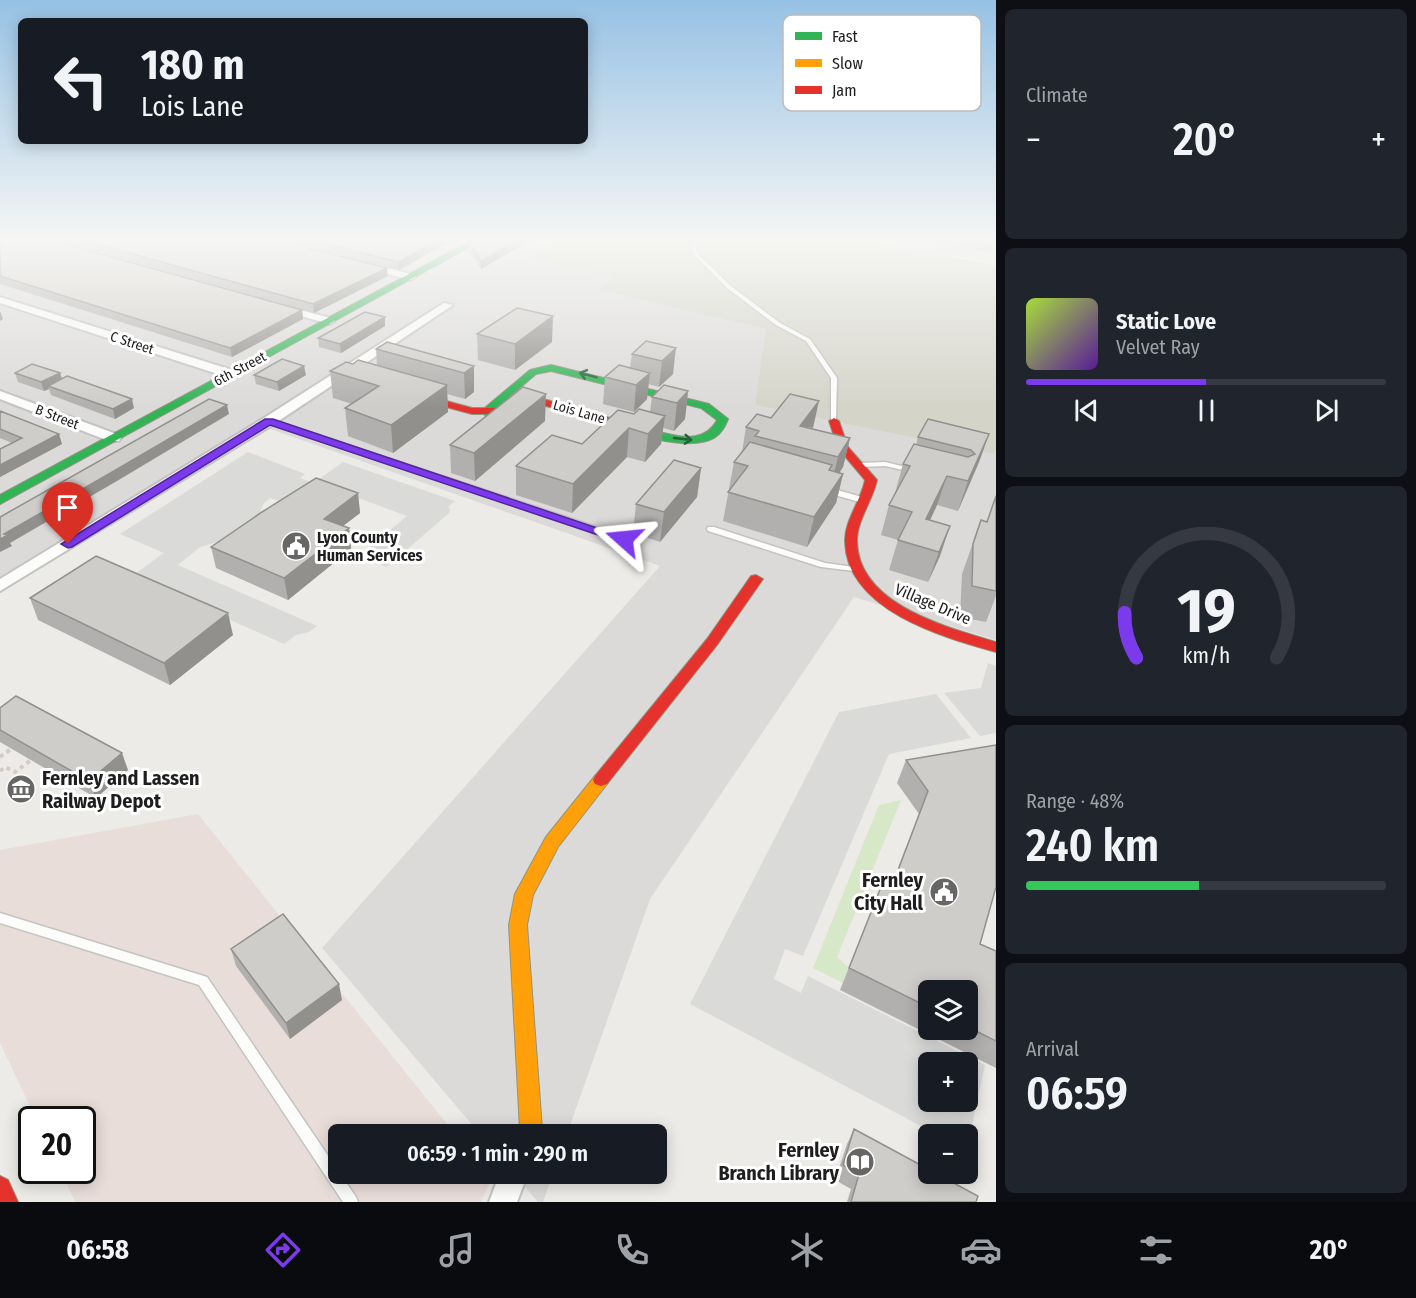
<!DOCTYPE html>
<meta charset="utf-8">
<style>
:root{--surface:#171b24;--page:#20242c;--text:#f1f3f6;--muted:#9ea1a6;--line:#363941;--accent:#7c3aed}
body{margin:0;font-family:"Fira Sans Condensed",sans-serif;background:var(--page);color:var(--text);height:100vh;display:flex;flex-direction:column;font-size:22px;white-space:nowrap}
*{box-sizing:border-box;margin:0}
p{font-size:20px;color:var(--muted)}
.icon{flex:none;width:33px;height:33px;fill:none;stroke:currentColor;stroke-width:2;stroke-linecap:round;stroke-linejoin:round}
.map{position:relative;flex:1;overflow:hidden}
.details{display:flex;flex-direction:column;gap:9px;padding:9px;background:#0d0f14;width:420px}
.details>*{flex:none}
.banner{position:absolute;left:18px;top:18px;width:570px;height:126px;border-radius:9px;box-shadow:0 3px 15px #0003;background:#171b24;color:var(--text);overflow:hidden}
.fabs{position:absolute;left:918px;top:980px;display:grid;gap:12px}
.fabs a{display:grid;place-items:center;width:60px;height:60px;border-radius:9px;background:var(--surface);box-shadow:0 3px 15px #0003;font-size:30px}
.speed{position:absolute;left:18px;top:1106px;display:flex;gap:12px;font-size:30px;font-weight:700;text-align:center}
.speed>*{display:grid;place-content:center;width:78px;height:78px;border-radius:50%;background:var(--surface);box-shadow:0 3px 15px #0003;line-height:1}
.speed .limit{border:3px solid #111;border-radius:9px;background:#fff;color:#111}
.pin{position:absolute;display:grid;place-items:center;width:51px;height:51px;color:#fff;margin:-62px -26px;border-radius:50% 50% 50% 0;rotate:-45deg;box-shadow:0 0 6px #0007}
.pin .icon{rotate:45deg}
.me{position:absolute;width:66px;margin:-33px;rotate:288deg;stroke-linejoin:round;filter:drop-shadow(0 0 4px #0008)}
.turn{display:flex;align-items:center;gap:21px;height:126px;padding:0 24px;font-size:27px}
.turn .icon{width:78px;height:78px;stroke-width:2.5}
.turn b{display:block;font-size:42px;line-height:51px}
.big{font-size:45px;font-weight:600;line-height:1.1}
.details .tile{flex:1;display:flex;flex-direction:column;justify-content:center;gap:9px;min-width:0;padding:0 21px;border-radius:9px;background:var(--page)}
.details .dial{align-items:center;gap:0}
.dial svg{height:156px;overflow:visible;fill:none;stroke:var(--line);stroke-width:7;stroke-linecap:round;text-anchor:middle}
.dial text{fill:var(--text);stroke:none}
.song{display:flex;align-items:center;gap:18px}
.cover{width:72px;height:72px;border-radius:9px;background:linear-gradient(135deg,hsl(80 70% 55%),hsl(270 70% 35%))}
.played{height:6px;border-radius:3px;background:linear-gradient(90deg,var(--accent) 50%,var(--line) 50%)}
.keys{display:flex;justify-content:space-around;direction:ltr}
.heat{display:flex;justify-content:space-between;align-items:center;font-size:33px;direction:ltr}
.charge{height:9px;border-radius:4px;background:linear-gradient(90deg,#34c759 48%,var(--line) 0)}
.trip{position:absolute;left:328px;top:1124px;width:339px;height:60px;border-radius:9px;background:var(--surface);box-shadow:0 3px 15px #0003;font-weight:600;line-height:60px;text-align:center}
.tab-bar{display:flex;height:96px;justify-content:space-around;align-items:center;background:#090b0e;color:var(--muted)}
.tab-bar .icon{width:42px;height:42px}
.tab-bar .selected{color:var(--accent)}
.tab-bar b{font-size:27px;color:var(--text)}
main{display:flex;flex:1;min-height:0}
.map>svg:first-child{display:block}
</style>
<main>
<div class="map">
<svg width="996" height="1202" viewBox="0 0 996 1202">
<rect width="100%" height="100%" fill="#ecebe7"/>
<path fill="#dbdad8" d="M0 239H562L531 259 614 277 600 290 767 329 755 405 994 453 996 449V640L854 597 650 899 567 1134H480L322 948 660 566 256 424 0 579Z
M880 239H996V260Z
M513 1173H553L543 1202H538Z"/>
<path fill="#e9ddd9" d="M198 814 455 1134H339V1173H486L491 1180 481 1202H75L60 1170H82V1119H36L0 1043V850Z"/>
<path fill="#dadad8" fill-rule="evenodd" d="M468 328 520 342 486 344 468 356 459 353 451 359 485 369 465 384 421 360Z
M248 452 305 474 300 478 310 482 281 502 270 498 263 504 258 519 232 538 200 547 178 565 317 626 309 632 296 635 284 644 132 576 164 553 120 534Z
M343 462 455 501 448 507 450 509 449 513 387 567 359 556 407 516 315 482Z
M988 663 996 666V733L980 736 944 693 981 688Z
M936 694 971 738 889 754 803 956 785 949 774 979 801 993 808 976 985 1065 968 1143V1134H936L690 1004 839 712ZM928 1062H968V1101H928Z"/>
<path fill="#d4d4c9" d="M562 239H850L996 265V449L994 454 755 405 766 329 599 290 614 277 530 259Z"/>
<path fill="#d6e8c7" d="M901 800 837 957 849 968 843 983 813 968 879 805Z"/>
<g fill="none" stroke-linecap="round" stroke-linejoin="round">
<g stroke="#c3c3c1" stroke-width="3">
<path id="lane" d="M691 239H695L697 253 731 286 780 323 810 339 837 378 836 422 834 423 831 421V378L806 341 776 325 727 288 693 254Z
M269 419 627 537 628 539 624 541H621L267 422V420Z
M885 462 914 469 915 470 912 472 885 466 860 467 857 465 860 463Z
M824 488H830L869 499 870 501 866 503H863L824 492 823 490Z
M708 527H714L825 563 854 567 858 569 854 571 821 567 708 531 707 529Z
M0 913 207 977 356 1197 358 1202H343L199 985 0 923Z"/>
</g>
<g stroke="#c3c3c1" stroke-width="4">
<path id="street" d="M366 263 415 275 416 277 411 280 363 268V264Z
M0 297 235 371 237 374 227 377 0 303Z
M444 303 453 305 274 424 0 591V579L264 418Z
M282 305 334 319 335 321 330 324 278 310 277 308Z
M0 391 119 435 121 438 119 441H109L0 399Z
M500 1173H528L517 1202H489Z"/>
</g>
<g stroke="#929580" stroke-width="2">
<path id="fast" d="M474 239H484L0 504V495Z
M551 365 709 404 728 419C725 426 722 433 714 438 697 448 650 442 636 430L641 427C666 433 702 449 717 420L701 408 551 371 536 374 489 414 485 415 480 412 530 370Z"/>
</g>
<g stroke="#929580" stroke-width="2">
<path id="slow" d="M601 774 607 776 609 780 607 784 558 847 533 895 527 925 542 1129 540 1134H518L520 1129 509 925 515 894 546 837 595 776Z"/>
</g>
<g stroke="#929580" stroke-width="2">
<path id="jam" d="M417 393 472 408H503L524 399 547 400 645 428 646 430 641 433 546 406 526 405 505 414H472L413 398V394Z
M834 418 839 421 848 447 877 480C873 500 857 520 857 541 858 605 947 627 996 642V652C942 637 847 610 845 542 844 521 861 501 865 480L838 448 829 421Z
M756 575 763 579 717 645 607 784 601 786 595 784 593 780 595 776 707 639 751 576Z
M0 1176 8 1180 18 1202H0Z"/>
</g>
<path stroke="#d5cac7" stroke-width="1.5" stroke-dasharray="1.5 1.5" stroke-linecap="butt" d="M866 239 996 262"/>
<path stroke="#d5cac7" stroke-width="4" stroke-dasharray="4 4" stroke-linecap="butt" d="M0 757 11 749
M0 771 5 767 15 772 31 760"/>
<use href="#lane" fill="#fcfcfb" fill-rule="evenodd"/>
<use href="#street" fill="#fcfcfb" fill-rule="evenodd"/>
<use href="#fast" fill="#30b455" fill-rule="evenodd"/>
<use href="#slow" fill="#ff9f0a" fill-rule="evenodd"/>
<use href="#jam" fill="#e5322d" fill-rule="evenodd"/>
</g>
<path fill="#b2b0ae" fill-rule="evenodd" d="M0 239 302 310 303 319 232 357 0 284Z
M53 239H272L388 276 314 313Z
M277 239H455L399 270Z
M477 239H533L481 269 470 251V243Z
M918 239H996L989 252Z
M385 326 341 353 319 347 318 338Z
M477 334 552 342 515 370 478 360Z
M646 341 673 374 659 387 648 384 647 399 634 412 603 404 605 377 630 368 632 354Z
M376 349 474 366V392L465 399 447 394 448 412 393 453 348 436 345 408 352 404 333 398 330 371 353 364 377 365Z
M15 373H60L62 379 134 408 115 419 51 395 49 389 44 391 18 382Z
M254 375H306L279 391 256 384Z
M688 391 685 419 674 431 663 428 661 444 645 462 627 457 572 513 516 495V466L582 444 634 414 650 412 652 397Z
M0 411 62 444 0 477V449L12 443 0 438Z
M545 421 475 481 451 473 450 445Z
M746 427 812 429 850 438 843 467 839 473 843 474 836 503 807 547 723 521 734 462 742 452Z
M989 434 979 462 958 511 937 505 930 520 940 556 928 582 889 570 898 540 881 535 889 505 896 493H895L903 464 916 445 918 437Z
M701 468 697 497 660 542 633 533 636 504Z
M358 493 360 513 343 526 349 528 351 549 288 600 216 568 211 547Z
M996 495V596L986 622 960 617 962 574 981 520 987 522Z
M30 598 233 635 170 685 38 620Z
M0 708 128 770 96 798 0 742Z
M996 745 980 944 996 951V1068L840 990 883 882 891 886 919 814 897 783 906 760ZM928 990H968V1029H928Z
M231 949 342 1000 290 1039 236 966Z
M854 1129 976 1202H847L851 1189 835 1180 847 1144Z"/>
<path fill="#91908d" d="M440 239H455L399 270 398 262Z
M519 239H533L481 269V261Z
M995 239H996V241L989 252 992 244Z
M387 268 388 276 314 313 313 304Z
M302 310 303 319 232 357 230 348Z
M0 311 3 319 0 321Z
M553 316 552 342 515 370V344Z
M385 317V326L341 353 340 344Z
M676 348 673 374 659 387 662 361Z
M304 366 306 375 279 391 277 382Z
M474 366V392L465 399 464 373Z
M60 373 63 382 48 386 49 389 44 391 41 382Z
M650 373 647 399 634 412 636 385Z
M447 385 448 412 393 453 391 425Z
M688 391 685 419 674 431 677 403Z
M546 394 545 421 475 481 474 453Z
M132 399 134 408 115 419 113 409Z
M819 401 813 428 800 426Z
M227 405 229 414 117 481 10 543 12 546 0 552V539L4 534Z
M665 416 661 444 645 462 648 434Z
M629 428 627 457 572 513 573 484Z
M59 434 62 444 0 477V465Z
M989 434 979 462 958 511 968 481Z
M850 438 843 467 831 486 838 457Z
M701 468 697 497 660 542 664 512Z
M843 474 836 503 807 547 814 517Z
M947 476 937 505 918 546 926 519Z
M358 493 360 513 326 539 324 519Z
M950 526 940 556 928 582 939 552Z
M349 528 351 549 288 600 284 578Z
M228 613 233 635 170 685 164 663Z
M122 753 128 770 96 798 89 781Z
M339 984 342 1000 290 1039 286 1023Z"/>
<path fill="#cfcdca" stroke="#91908d" stroke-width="1.5" d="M0 239H47L302 310 230 348 0 276Z
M79 239H272L387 268 313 304Z
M307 239H440L398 262Z
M477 239H519L481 261 470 243Z
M965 239H995L992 244Z
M517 308 553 316 515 344 477 334Z
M365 312 385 317 340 344 318 338Z
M646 341 676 348 662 361 632 354Z
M387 342 474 366 464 373 376 349Z
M282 359 304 366 277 382 254 375Z
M358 360 447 385 391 425 345 408 379 386 330 371 346 362 353 364Z
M32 364 60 373 41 382 15 373Z
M619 365 650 373 636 385 605 377Z
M67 376 132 399 113 409 48 386Z
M664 385 688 391 677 403 652 397Z
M523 387 546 394 474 453 450 445Z
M790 394 819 401 800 426 850 438 838 457 755 436 759 431 746 427 757 414 771 418Z
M209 399 227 405 114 471 4 534 8 535 0 539V517Z
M639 409 665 416 648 434 629 428 573 484 516 466 552 435 582 444 618 410 634 414Z
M0 411 59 434 0 465V449L22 438 0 429Z
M928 419 989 434 968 481 947 476 926 519 950 526 939 552 898 540 912 512 889 505 910 466 903 464 914 444 968 457 975 454 971 450 918 437Z
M750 442 832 465 829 470 843 474 814 517 728 492 748 466 734 462Z
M674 460 701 468 664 512 636 504Z
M316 478 358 493 324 519 349 528 284 578 211 547 262 512Z
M996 496V591L972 586 973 544 981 520 987 522Z
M96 556 228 613 164 663 30 598Z
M16 696 122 753 89 781 0 730V708Z
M996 745V887L980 944 996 951V1041L968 1027V990H928V1007L849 968 883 882 892 886 928 791 906 760Z
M283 914 339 984 286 1023 231 949Z
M854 1129 928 1169V1173H935L978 1196 976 1202H851L859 1174 843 1165Z"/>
<defs><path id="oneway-shaft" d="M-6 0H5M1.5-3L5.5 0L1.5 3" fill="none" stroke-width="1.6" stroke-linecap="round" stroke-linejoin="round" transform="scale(1.5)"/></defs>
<g stroke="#266237">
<use href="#oneway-shaft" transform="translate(588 375) rotate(-165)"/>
<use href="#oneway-shaft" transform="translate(683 439) rotate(6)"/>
</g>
<linearGradient id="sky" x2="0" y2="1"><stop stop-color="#96c1e4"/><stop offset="0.59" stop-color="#f6f6f4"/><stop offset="1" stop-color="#f6f6f4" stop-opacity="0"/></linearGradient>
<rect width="996" height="407" fill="url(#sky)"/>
<path fill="#7c3aed" stroke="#51269a" stroke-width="1.5" d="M265 419H273L630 539 624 543 619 542 270 425 72 547 68 548 61 544Z"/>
<defs>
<g id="civic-disc" transform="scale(1.5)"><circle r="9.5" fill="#666664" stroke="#fff"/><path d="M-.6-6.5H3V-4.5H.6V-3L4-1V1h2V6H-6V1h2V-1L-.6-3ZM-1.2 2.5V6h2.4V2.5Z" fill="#fff"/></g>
<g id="museum-disc" transform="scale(1.5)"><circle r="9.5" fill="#666664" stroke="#fff"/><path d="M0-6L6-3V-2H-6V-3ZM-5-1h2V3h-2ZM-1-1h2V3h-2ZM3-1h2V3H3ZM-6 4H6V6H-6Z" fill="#fff"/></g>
<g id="library-disc" transform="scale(1.5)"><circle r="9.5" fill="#666664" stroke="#fff"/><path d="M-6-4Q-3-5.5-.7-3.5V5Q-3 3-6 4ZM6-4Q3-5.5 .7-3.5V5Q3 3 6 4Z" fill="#fff"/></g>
</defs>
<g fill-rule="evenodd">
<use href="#civic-disc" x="296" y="546"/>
<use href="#museum-disc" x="21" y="789"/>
<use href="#civic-disc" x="944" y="892"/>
<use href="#library-disc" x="860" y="1162"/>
</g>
<g text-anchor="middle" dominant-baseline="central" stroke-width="6" stroke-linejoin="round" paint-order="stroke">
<g font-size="14" fill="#1e1e1e" stroke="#fff">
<text transform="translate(132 343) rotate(18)">C Street</text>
<text transform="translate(240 369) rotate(-28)">6th Street</text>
<text transform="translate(579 412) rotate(16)">Lois Lane</text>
<text transform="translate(57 417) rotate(21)">B Street</text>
</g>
<g font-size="16" font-weight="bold" fill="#1e1e1e" stroke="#fff" text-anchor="start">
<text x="317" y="537">Lyon County<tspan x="317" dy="18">Human Services</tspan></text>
</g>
<g font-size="16" fill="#1e1e1e" stroke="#fff">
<text transform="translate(933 604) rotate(23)">Village Drive</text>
</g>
<g font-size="20" font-weight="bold" fill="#1e1e1e" stroke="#fff" text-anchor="end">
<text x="42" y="778" text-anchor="start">Fernley and Lassen<tspan x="42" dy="23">Railway Depot</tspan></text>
<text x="923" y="880">Fernley<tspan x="923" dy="23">City Hall</tspan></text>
<text x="839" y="1150">Fernley<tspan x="839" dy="23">Branch Library</tspan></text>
</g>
</g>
<rect x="783" y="15" width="198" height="96" rx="9" fill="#fff" stroke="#bcbcbc" stroke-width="1.5"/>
<rect x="795" y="32" width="27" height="8" fill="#30b455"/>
<rect x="795" y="59" width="27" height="8" fill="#ff9f0a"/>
<rect x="795" y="86" width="27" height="8" fill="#e5322d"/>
<g font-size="16" fill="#1e1e1e">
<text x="832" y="42">Fast</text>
<text x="832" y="69">Slow</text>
<text x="832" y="96">Jam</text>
</g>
</svg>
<div class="fabs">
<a><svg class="icon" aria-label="layers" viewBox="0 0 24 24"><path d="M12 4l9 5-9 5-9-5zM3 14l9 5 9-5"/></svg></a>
<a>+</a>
<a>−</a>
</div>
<div class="speed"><div class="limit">20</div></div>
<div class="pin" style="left:68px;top:544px;background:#d93025"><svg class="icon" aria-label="arrive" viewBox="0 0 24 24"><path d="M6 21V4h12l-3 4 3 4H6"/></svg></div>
<svg class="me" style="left:624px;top:539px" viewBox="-20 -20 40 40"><path d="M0-17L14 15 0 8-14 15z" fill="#7c3aed" stroke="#fff" stroke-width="4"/></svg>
<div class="trip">06:59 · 1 min · 290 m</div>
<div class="banner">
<div class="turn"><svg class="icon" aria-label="left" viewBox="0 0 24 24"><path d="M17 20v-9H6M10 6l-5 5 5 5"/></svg><div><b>180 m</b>Lois Lane</div></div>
</div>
</div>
<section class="details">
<div class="tile"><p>Climate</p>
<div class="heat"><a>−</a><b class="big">20°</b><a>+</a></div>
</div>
<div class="tile">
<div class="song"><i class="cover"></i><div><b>Static Love</b><p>Velvet Ray</p></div></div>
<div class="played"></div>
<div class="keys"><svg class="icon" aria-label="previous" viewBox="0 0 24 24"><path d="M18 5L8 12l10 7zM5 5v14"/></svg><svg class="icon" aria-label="pause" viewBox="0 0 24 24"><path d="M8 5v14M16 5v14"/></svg><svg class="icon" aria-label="next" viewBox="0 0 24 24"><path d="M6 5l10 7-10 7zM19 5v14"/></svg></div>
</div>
<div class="tile dial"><svg viewBox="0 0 100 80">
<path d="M14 69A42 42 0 1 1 86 69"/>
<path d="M14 69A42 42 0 0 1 8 46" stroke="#7c3aed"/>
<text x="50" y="56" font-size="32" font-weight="700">19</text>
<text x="50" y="72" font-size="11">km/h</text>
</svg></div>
<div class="tile"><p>Range · 48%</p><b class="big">240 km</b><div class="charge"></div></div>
<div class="tile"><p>Arrival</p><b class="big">06:59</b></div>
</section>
</main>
<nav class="tab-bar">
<b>06:58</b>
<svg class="icon selected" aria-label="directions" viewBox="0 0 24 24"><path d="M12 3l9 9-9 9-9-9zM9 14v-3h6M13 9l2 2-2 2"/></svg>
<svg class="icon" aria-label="music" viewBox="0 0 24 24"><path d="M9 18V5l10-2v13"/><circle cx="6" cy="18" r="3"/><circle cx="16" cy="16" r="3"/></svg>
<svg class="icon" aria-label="phone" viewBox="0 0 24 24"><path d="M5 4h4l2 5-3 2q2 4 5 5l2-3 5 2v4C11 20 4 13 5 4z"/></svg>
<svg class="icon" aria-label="climate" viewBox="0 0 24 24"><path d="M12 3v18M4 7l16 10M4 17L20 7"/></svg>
<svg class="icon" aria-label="car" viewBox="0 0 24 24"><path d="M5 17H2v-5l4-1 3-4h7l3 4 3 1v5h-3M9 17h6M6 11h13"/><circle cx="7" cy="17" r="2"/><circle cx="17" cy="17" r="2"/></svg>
<svg class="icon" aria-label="filters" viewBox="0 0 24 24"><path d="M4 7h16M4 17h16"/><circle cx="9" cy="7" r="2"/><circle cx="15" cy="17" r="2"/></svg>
<b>20°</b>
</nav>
